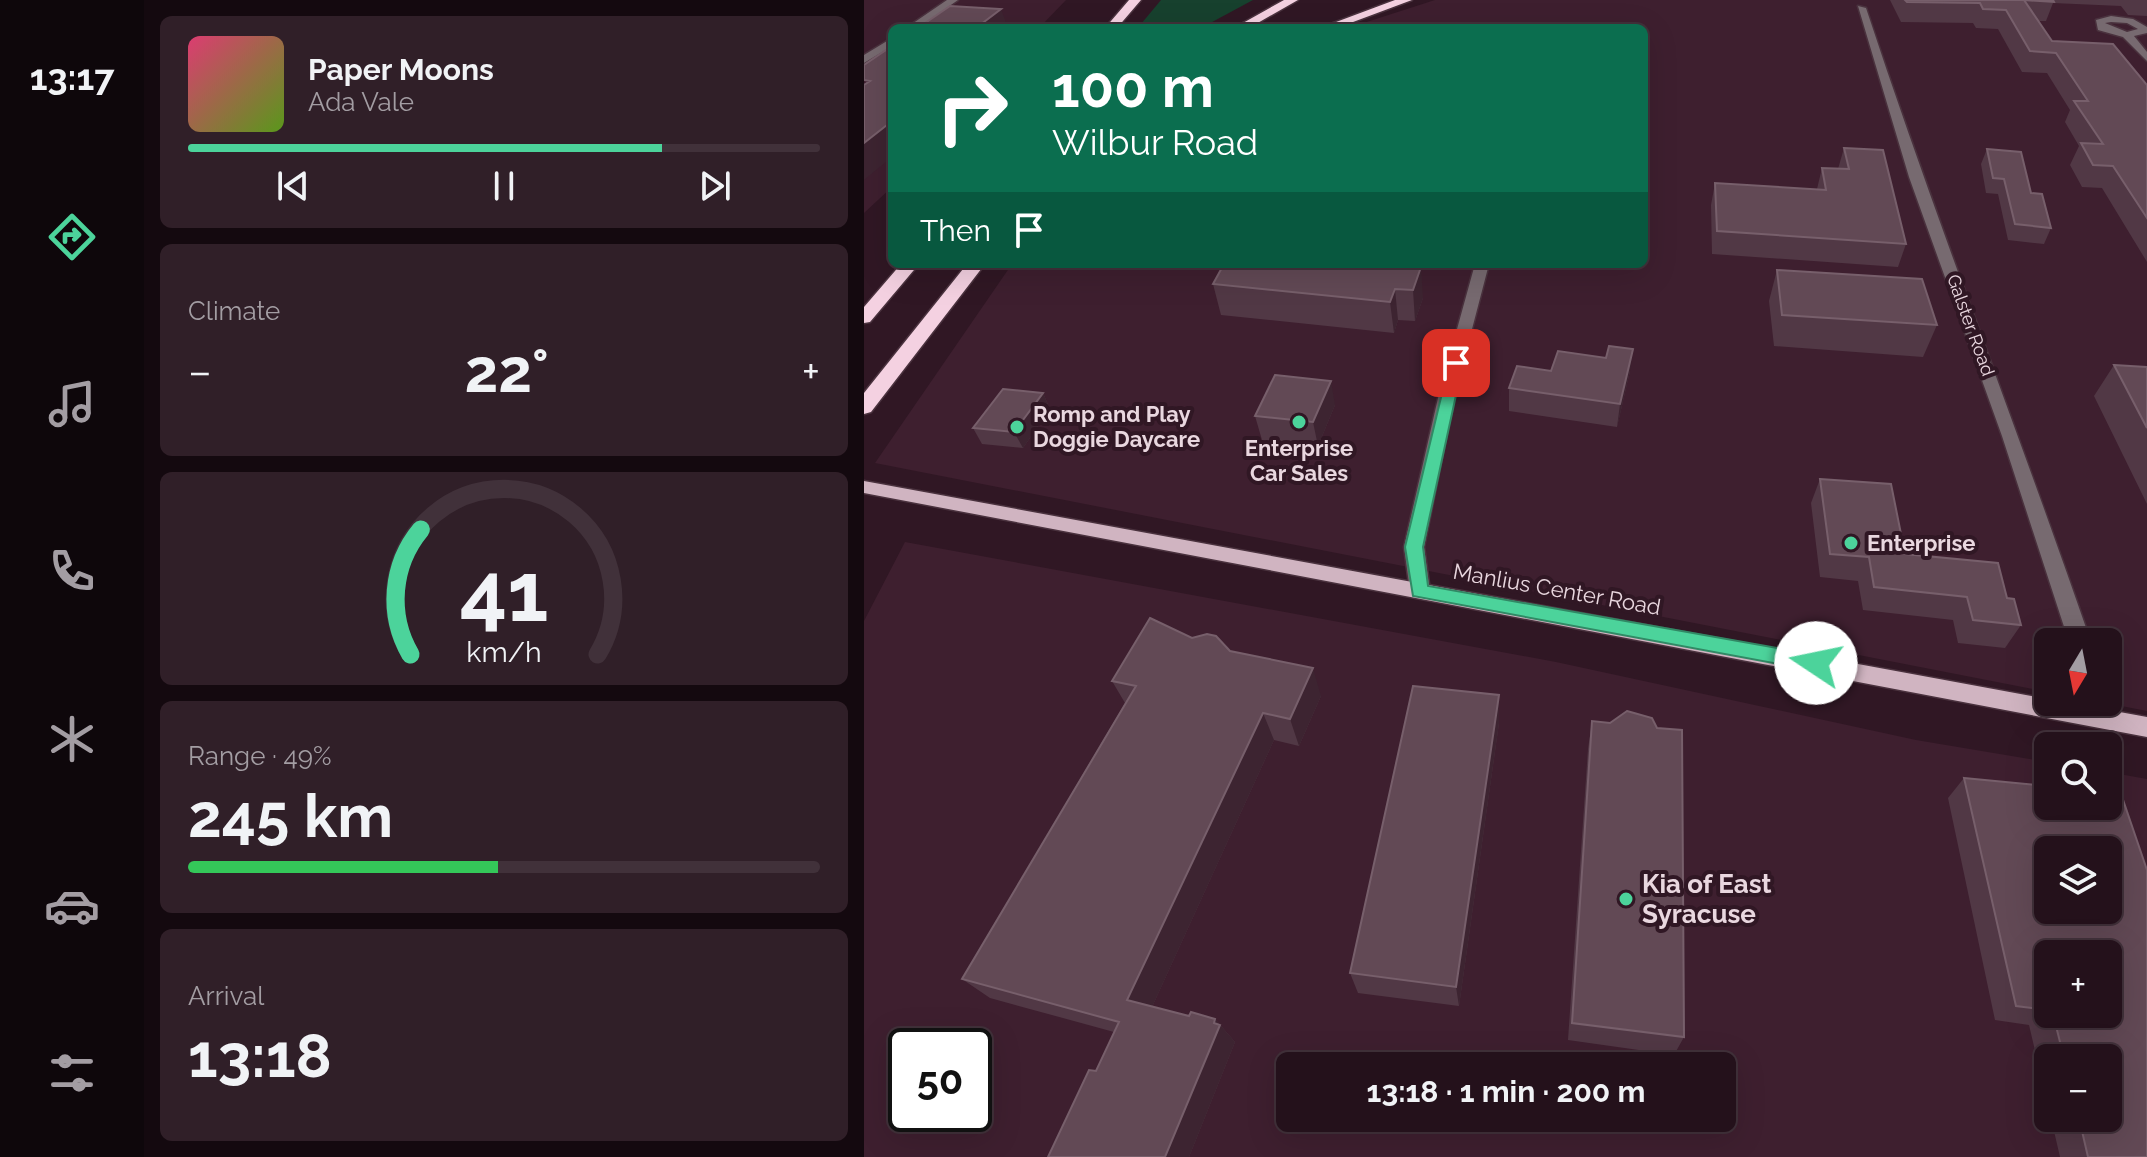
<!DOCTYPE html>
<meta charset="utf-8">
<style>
:root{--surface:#24111b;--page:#301f28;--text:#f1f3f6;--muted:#a39da3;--line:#41313a;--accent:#4cd39b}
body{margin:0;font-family:Raleway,sans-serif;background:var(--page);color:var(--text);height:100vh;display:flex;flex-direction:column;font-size:30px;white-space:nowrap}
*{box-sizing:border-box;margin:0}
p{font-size:26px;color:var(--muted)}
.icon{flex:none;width:44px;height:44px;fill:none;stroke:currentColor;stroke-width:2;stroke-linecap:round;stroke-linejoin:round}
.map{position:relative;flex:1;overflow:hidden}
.side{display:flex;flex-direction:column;gap:16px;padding:16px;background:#14090f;width:720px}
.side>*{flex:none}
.guide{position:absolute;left:24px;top:24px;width:760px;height:244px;border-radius:12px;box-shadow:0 8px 32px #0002,0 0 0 2px var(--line);background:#0b6e4f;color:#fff;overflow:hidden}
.needle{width:52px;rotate:190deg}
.tools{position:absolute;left:1170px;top:628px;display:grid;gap:16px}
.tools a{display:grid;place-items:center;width:88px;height:88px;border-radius:12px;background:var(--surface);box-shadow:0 8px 32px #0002,0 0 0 2px var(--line);font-size:40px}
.speed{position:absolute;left:24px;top:1028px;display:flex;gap:16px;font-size:40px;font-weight:700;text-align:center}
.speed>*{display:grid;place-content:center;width:104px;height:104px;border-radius:50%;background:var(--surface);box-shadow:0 8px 32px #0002,0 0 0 2px var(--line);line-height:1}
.speed .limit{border:4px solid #111;border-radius:12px;background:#fff;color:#111}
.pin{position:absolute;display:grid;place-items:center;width:68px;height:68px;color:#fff;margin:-34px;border-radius:16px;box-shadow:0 4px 12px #0006}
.me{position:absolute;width:88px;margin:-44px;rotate:281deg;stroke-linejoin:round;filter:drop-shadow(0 0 6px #0008)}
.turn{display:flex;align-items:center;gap:28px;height:168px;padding:0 32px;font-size:36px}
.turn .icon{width:104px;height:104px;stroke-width:2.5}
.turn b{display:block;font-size:56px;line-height:68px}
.then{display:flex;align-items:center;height:76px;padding:0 32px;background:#0003;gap:16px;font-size:30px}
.big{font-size:60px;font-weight:700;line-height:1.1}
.side .widget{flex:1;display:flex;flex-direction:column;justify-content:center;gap:12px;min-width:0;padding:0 28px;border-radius:12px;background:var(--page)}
.side .dial{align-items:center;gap:0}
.dial svg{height:208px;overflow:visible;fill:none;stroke:var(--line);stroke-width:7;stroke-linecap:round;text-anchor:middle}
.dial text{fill:var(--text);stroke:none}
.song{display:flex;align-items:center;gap:24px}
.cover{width:96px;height:96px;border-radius:12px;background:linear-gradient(135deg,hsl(340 70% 55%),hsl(90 70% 35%))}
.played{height:8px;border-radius:4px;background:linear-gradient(90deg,var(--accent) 75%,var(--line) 75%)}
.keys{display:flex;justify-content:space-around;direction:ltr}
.heat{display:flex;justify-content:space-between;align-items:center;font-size:44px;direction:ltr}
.charge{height:12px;border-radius:6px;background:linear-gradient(90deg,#34c759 49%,var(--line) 0)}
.trip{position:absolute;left:412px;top:1052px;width:460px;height:80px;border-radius:12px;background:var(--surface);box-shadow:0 8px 32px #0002,0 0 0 2px var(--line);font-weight:700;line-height:80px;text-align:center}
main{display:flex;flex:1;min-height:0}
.tabs{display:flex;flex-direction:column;width:144px;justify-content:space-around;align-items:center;background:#0e070b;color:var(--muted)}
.tabs .icon{width:56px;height:56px}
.tabs .on{color:var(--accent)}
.tabs b{font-size:36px;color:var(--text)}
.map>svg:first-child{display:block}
</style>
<main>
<nav class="tabs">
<b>13:17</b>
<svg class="icon on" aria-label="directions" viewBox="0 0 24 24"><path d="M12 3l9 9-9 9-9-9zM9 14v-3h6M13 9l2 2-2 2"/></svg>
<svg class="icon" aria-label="music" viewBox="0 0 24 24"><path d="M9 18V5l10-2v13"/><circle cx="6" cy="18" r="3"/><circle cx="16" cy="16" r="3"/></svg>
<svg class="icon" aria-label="phone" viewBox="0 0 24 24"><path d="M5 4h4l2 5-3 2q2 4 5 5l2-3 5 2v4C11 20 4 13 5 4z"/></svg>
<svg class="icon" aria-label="climate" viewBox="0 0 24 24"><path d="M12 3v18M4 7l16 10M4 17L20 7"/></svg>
<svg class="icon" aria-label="car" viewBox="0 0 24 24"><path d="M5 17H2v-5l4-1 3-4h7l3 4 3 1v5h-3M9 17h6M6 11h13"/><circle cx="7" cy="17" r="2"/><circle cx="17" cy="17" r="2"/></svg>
<svg class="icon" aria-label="filters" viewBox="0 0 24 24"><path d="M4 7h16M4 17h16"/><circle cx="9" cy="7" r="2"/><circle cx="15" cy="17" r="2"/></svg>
</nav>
<section class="side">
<div class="widget">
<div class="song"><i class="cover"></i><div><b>Paper Moons</b><p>Ada Vale</p></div></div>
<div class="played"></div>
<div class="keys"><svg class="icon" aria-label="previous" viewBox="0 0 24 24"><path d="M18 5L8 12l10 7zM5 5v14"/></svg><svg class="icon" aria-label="pause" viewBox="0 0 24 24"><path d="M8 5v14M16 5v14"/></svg><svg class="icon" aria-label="next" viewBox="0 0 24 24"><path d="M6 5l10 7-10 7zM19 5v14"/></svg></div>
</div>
<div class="widget"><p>Climate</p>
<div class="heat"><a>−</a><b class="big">22°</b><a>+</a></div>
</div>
<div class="widget dial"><svg viewBox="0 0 100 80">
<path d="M14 69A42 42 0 1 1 86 69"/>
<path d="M14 69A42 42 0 0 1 18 21" stroke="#4cd39b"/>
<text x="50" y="56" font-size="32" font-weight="700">41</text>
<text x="50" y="72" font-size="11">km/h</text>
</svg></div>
<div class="widget"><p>Range · 49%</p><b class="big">245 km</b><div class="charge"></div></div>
<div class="widget"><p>Arrival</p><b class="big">13:18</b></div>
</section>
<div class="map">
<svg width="1283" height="1157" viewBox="0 0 1283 1157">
<rect width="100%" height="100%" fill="#301724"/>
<path fill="#3e1f2f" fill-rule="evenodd" d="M0 0H202L175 28H28V187L0 213Z
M571 0H1283V711L1237 702H1244V642H1184V692L11 463 148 264H780V28H484Z
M41 542 692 662 1052 740 1184 762V806H1244V772L1283 779V1157H0V621ZM1184 850H1244V910H1184ZM1184 954H1244V1014H1184ZM42 1046H110V1114H42ZM1184 1058H1244V1118H1184ZM426 1066H858V1118H426Z"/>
<path fill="#17412e" d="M297 0H389L337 28H282L277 24Z"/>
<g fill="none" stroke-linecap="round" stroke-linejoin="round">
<g stroke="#4a323e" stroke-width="3">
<path id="minor" d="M83 0H94L54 28H42Z
M994 6 1002 8C1072 221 1154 430 1227 642H1205L1138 436 1045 177Z
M1247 16 1269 19 1283 27V33L1270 36 1283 52V61L1259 37 1234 30 1232 20ZM1247 22 1263 23 1274 29 1263 32 1241 23Z
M28 38V46L0 63V55Z
M611 264H625L590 398 560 547 566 591 563 597H549L546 591 540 547 574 398Z"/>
</g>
<g stroke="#4a323e" stroke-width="3">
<path id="major" d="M0 481 1184 699V702H1201L1283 717V737L0 493Z"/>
</g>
<g stroke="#4a323e" stroke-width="3">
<path id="highway" d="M265 0H277L253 28H241Z
M420 0H434L385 28H370Z
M531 0H548L473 28H456Z
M37 264H55L6 322 0 323V307Z
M103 264H121L7 412 0 414V393Z"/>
</g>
<use href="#minor" fill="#776a70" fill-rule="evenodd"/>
<use href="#major" fill="#d0b4c1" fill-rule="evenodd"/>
<use href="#highway" fill="#f4d1e1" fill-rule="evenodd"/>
</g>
<path fill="#513845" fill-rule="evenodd" d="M1026 0H1283V16L1264 15 1257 6 1189 3 1182 21H1174L1188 41 1283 85V262L1238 188 1218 187 1206 165 1215 146 1201 122 1206 110 1183 73 1158 72 1134 29 1112 28 1109 23 1037 22Z
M980 148 1042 244 1034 267 848 254 847 205 851 183 953 189 958 168 974 169Z
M1123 149 1167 193 1187 228 1180 244 1144 240 1134 194 1122 193 1117 164Z
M514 264 559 298 551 321 534 320 530 333 357 315 349 284Z
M913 270 1073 325 1059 357 910 346 905 301Z
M1250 365 1283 367V504L1230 396Z
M687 371H766L753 427 645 411V388Z
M179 393 186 409 159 448 118 444 109 428Z
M471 405 454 446 398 440 391 416Z
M956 479 1041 554 1143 598 1157 625 1141 648 1094 643 1089 620 999 610 994 581 956 577 947 503Z
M328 638 366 651 457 696 435 746 410 740 288 1007 325 1016 351 1019 371 1042 325 1157H184L232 1071 250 1032 126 998 98 979 261 703 248 681Z
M635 695V723L595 1006 494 993 486 973Z
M728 721 793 728 820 1037 810 1055 704 1040 724 749Z
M1100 778 1184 786V806H1244V792L1257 794 1283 870V1157H1196L1187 1118H1244V1058H1184V1106L1165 1025 1131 1020 1084 798ZM1184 850H1244V910H1184ZM1184 954H1244V1014H1184Z"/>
<path fill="#3d2431" d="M137 9 144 28H112Z
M28 121V157L0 180V143Z
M557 267 559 298 551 321 549 290Z
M531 289 534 320 530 333 526 302Z
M769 349 766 371 753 427 756 404Z
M467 381 471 405 454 446 449 422Z
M179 393 186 409 159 448 150 432Z
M449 668 457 696 435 746 426 719Z
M635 695V723L595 1006 592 987Z
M399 713 410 740 283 1018 263 1000Z
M351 1019 371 1042 325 1157H301Z"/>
<path fill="#624955" stroke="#775f6b" stroke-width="2" fill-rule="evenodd" d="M1041 0H1189L1190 2 1160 0 1188 41 1249 44 1283 85V218L1249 166 1229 165 1217 143 1239 144 1210 101H1224L1192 53 1166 51 1142 10 1119 9 1116 3 1043 2Z
M86 6 137 9 112 28H54Z
M28 46V121L0 143V85L6 81 0 80V65Z
M980 148 1019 150 1042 244 853 231 851 183 962 190 958 168 985 169Z
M1123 149 1157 152 1167 193 1178 194 1187 228 1151 224 1140 179 1129 178Z
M360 264H514L557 267 549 290 531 289 526 302 349 284Z
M913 270 1058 279 1073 325 918 315Z
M745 346 769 349 756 404 645 388 653 366 687 371 694 351 742 358Z
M1250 365 1283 367V428Z
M411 375 467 381 449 422 391 416Z
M139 389 179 393 150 432 109 428Z
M956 479 1027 484 1041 554 1134 563 1143 598 1150 599 1157 625 1109 620 1103 597 1010 587 1005 557 966 554Z
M286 618 328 638 343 634 352 636 366 651 449 668 426 719 399 713 263 1000 325 1016 327 1012 351 1019 350 1023 356 1025 301 1157H184L225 1070 232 1071 255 1022 98 979 272 686 248 681Z
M549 686 635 695 592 987 486 973Z
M763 711 788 718 793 728 818 730 820 1037 708 1023 728 721 746 723Z
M1100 778 1184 786V806H1244V792L1257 794 1283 870V1157H1224L1215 1118H1244V1058H1200L1189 1014H1244V954H1184V1010L1152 1006ZM1184 850H1244V910H1184Z"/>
<path fill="#4cd39b" stroke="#318965" stroke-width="2" d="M586 360 599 363 559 547 564 586 952 655 959 657 962 663 959 669 952 671 549 596 541 547Z"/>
<g fill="#4cd39b" stroke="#301724" stroke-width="3">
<circle cx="435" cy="422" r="8"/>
<circle cx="153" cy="427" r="8"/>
<circle cx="987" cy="543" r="8"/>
<circle cx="762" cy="899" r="8"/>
</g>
<g text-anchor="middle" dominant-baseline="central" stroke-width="8" stroke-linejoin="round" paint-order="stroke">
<g font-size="18" fill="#e9d7df" stroke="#301724">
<text transform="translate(1107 325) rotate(70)">Galster Road</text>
</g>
<g font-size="22" font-weight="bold" fill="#e9d7df" stroke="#301724" text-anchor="start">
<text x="169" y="414">Romp and Play<tspan x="169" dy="25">Doggie Daycare</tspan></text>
<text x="435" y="448" text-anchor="middle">Enterprise<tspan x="435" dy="25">Car Sales</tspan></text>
<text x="1003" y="543">Enterprise</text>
</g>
<g font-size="22" fill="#e9d7df" stroke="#301724">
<text transform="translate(693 589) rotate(10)">Manlius Center Road</text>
</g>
<g font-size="26" font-weight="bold" fill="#e9d7df" stroke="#301724" text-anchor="start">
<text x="778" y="884">Kia of East<tspan x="778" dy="30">Syracuse</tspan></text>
</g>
</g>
</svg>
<div class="tools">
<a><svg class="needle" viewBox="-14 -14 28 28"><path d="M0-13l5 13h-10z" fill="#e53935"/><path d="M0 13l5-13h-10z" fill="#a39da3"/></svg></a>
<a><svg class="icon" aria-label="search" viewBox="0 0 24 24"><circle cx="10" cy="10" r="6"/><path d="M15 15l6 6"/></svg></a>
<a><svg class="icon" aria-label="layers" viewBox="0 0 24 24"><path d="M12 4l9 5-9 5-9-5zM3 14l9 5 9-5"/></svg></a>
<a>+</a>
<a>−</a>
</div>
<div class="speed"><div class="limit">50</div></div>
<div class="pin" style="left:592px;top:363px;background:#d93025"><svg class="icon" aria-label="arrive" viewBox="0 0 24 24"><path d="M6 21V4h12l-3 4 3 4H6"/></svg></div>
<svg class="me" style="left:952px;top:663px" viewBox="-20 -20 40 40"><circle r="19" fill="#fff"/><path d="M0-13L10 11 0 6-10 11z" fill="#4cd39b"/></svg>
<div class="trip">13:18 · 1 min · 200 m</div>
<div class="guide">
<div class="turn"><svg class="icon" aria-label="right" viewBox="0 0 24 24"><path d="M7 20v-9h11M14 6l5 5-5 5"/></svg><div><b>100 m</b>Wilbur Road</div></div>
<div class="then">Then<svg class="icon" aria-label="arrive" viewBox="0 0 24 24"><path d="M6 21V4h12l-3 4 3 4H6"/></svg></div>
</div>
</div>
</main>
